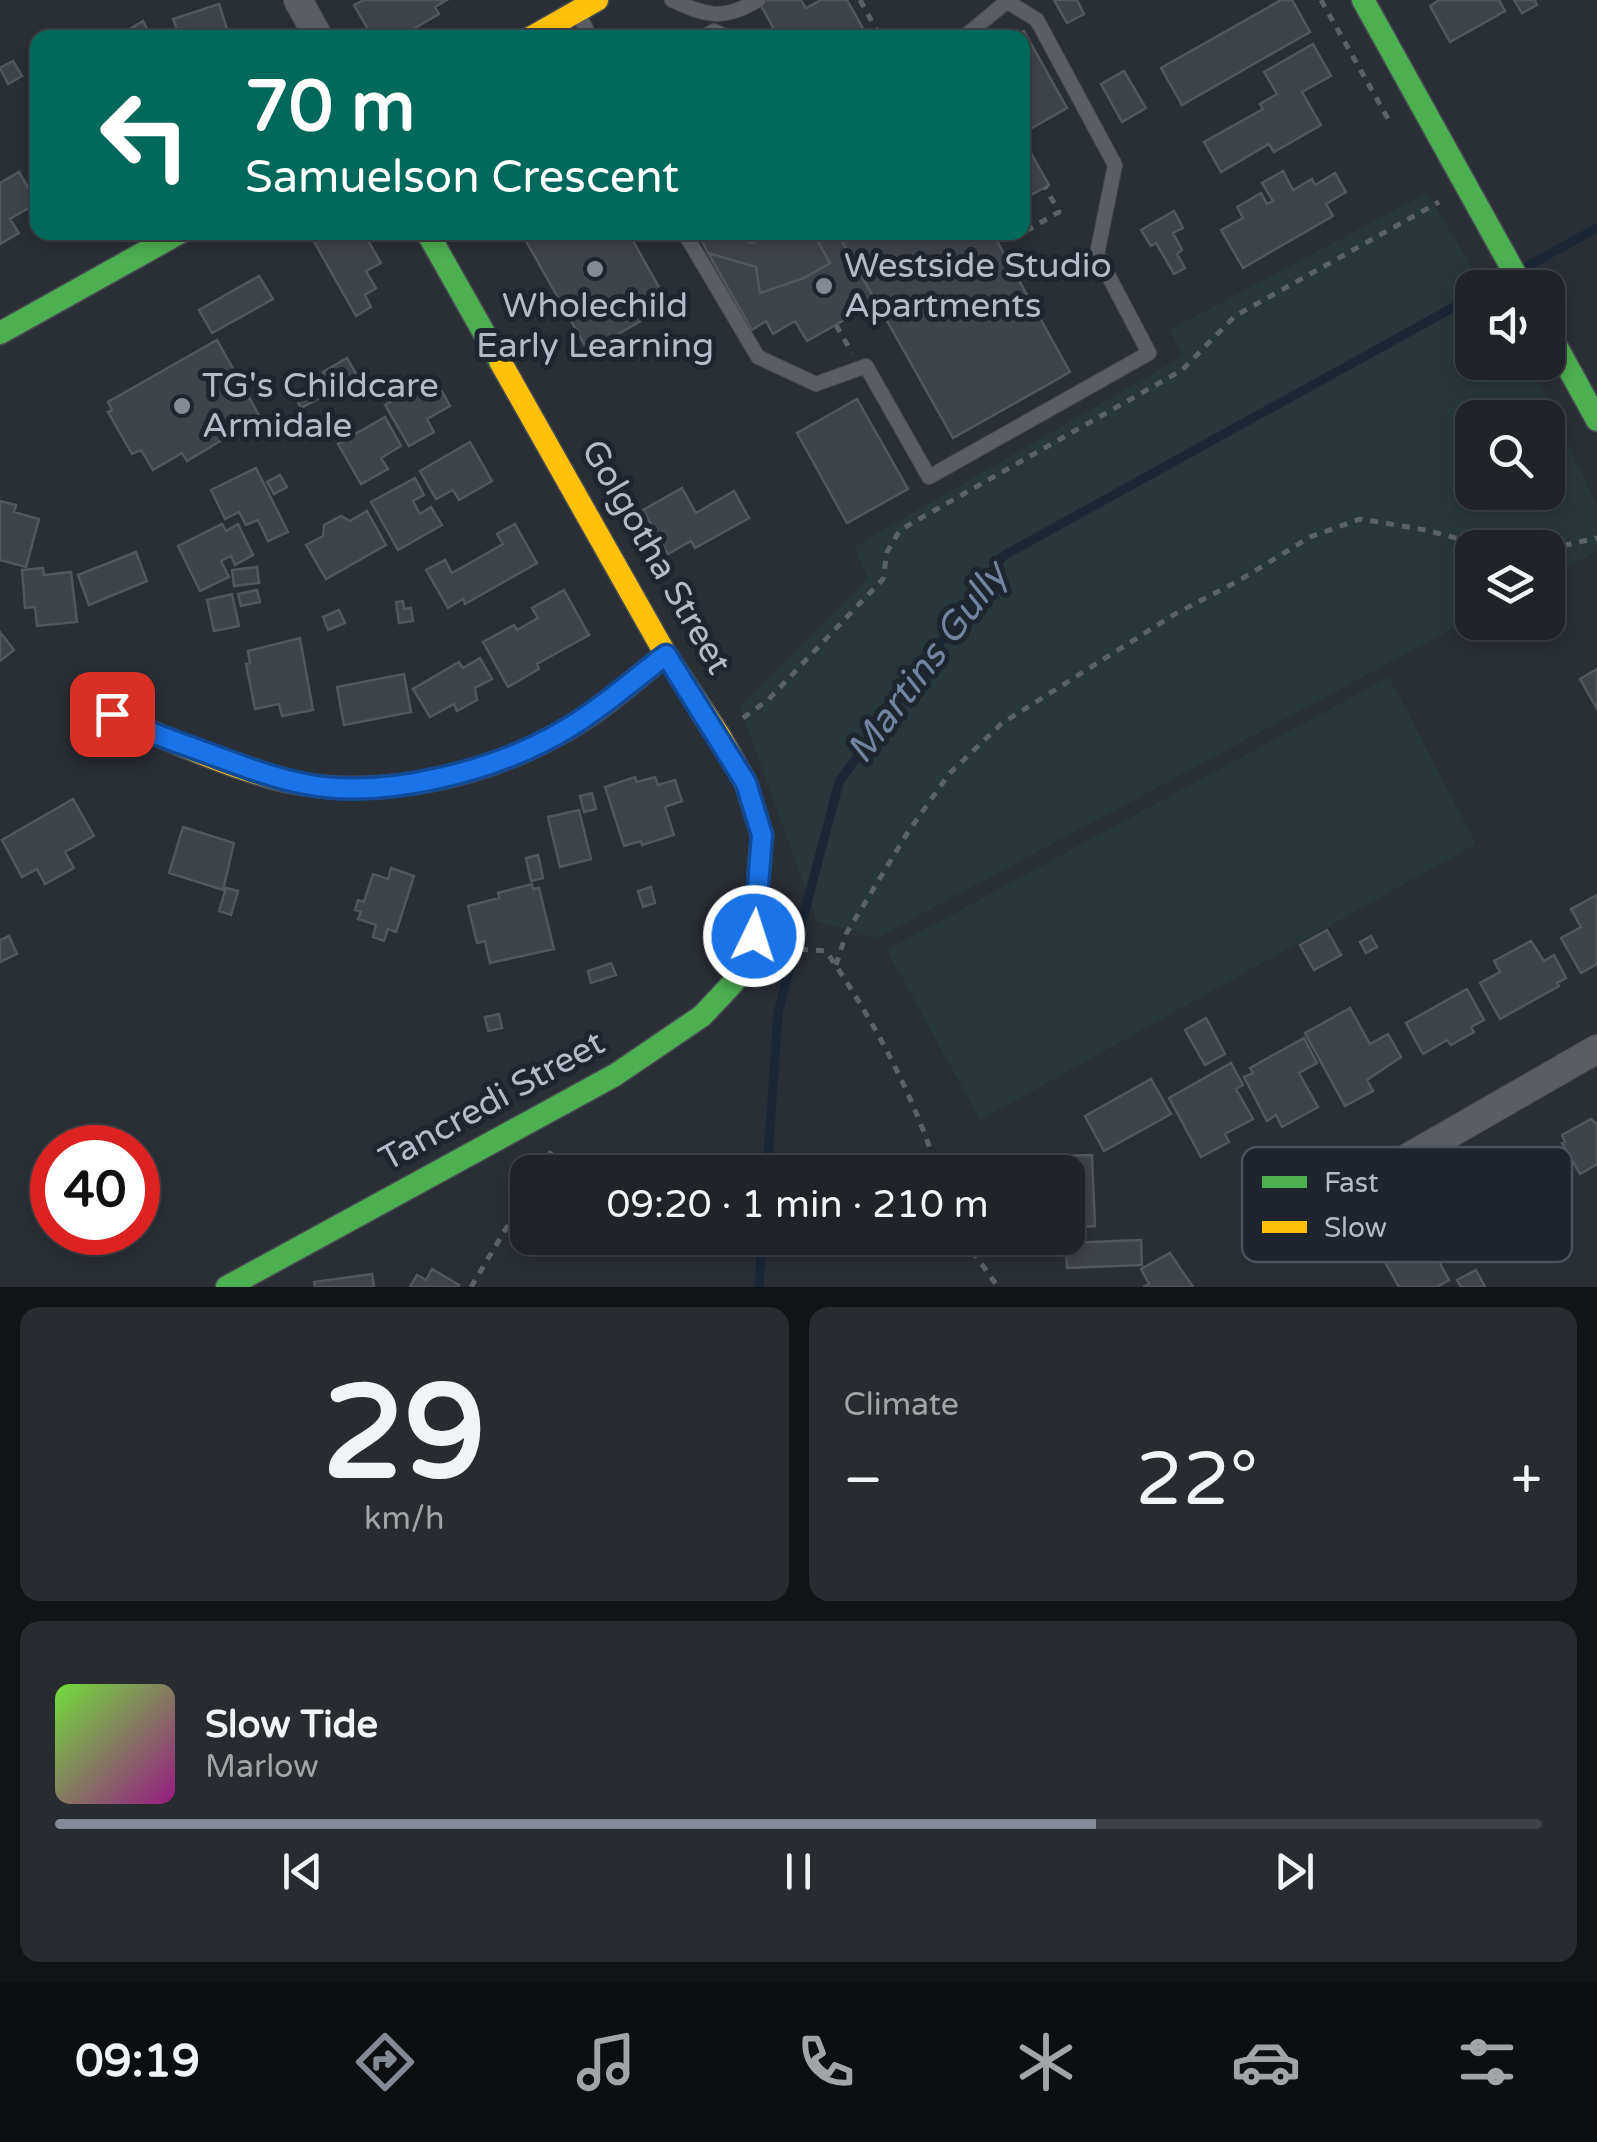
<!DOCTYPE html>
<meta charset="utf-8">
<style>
:root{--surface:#202328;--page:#282b30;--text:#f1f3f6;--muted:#a2a4a8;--line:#3d4045;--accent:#848a94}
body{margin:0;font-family:"Varela Round",sans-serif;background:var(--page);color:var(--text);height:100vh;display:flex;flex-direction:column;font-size:38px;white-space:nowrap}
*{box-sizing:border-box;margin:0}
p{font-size:32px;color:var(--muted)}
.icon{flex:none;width:55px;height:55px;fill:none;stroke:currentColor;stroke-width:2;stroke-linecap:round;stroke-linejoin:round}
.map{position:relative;height:1287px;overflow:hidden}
.drawer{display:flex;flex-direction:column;gap:20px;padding:20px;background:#121316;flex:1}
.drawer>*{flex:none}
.banner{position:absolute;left:30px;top:30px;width:1000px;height:210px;border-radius:20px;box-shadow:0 5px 15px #0003,0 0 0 2px var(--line);background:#00695c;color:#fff;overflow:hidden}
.tools{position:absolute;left:1455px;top:270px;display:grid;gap:20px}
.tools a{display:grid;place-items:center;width:110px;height:110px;border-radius:20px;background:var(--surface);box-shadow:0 5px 15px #0003,0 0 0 2px var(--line);font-size:50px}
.speed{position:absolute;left:30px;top:1125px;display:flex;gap:20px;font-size:50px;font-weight:700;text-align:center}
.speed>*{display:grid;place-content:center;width:130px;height:130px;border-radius:50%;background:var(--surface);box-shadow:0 5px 15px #0003,0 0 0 2px var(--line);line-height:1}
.speed .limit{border:15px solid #d22;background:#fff;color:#111}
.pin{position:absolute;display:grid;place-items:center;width:85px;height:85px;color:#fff;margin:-42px;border-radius:20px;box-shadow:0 5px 15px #0006}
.me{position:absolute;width:110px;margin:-55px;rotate:4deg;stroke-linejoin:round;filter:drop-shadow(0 0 8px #0008)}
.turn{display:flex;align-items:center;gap:35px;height:210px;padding:0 50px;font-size:45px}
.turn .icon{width:130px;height:130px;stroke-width:2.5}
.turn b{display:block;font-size:70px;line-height:85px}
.big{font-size:75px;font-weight:600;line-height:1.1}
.drawer .card{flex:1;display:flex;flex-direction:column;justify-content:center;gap:15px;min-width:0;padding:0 35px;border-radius:20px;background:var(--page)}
.drawer .dial{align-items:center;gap:0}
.dial b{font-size:130px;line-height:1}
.song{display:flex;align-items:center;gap:30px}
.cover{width:120px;height:120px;border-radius:15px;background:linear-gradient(135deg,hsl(100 70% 55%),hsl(310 70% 35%))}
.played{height:10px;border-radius:5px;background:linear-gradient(90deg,var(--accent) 70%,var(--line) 70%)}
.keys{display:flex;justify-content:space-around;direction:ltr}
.heat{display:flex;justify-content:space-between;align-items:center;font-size:55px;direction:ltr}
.drawer .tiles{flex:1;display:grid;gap:20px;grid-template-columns:1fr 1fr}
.card:last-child{grid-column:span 2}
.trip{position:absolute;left:510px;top:1155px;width:575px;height:100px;border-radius:20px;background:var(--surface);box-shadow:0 5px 15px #0003,0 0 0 2px var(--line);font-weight:600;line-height:100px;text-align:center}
.tab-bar{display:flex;height:160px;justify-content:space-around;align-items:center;background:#0d0e10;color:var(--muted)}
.tab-bar .icon{width:70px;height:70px}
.tab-bar .selected{color:var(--accent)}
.tab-bar b{font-size:45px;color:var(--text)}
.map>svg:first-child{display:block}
</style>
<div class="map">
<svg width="1597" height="1287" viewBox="0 0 1597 1287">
<rect width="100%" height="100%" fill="#2a2f36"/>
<path fill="#28373a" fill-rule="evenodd" d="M1427 193 1484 287 1472 288V362L1529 363 1597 505V551L1548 578V548H1472V618L877 938 817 921 740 707 868 579 854 547 1183 356 1170 330ZM1472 418H1548V492H1472Z
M1389 677 1476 844 980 1120 887 950Z"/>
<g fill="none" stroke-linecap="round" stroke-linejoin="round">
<path stroke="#1b2636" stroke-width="9" d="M1522 269 1597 228
M1489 288 1509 277
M767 1172 778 1013 839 782 1003 556 1472 297
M759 1287 762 1238"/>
</g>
<path fill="#3f434a" stroke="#52565d" stroke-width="2.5" d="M364 0H447L435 7 439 14 398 38H373L354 5Z
M758 0H801L806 8 821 0H847L865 32 855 38H773L777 35Z
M1054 0H1077L1084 14 1067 23Z
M1281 0H1292L1310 32 1182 105 1161 68Z
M1439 0H1499L1505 11 1450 42 1430 6Z
M1514 0H1535L1537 5 1522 13Z
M219 4 230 38H172L179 35 173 19Z
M143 21 152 38H115Z
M1024 31 1067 108 1023 133 1022 38H1013Z
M1313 44 1331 76 1302 92 1321 125 1274 152 1269 144 1221 172 1204 142 1263 109 1260 104 1277 94 1264 72Z
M13 61 22 76 8 84 0 68Z
M1124 71 1146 108 1122 122 1101 84Z
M1022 137 1049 185 1022 200Z
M1283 171 1293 190 1312 179 1315 185 1335 173 1346 192 1326 204 1333 216 1243 268 1221 230 1243 218 1237 207 1261 193 1267 204 1273 201 1262 183Z
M19 172 37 203 10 219 19 233 0 244V183Z
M1174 211 1183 228 1173 233 1182 250 1177 254 1185 268 1174 274 1156 243 1151 246 1141 230Z
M326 232H363L381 263 366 271 376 288 365 295 371 307 356 316 313 240Z
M521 232H628L669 305 588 351Z
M697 232H728L751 243 777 232H829L817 240 830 263 804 278 760 293 756 267 708 253Z
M829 232H837L876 302 807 341 795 321 773 334 766 321 752 330 708 253 756 267 760 293 804 278 830 263 817 240Z
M837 232H992L1070 372 953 438Z
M259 276 273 299 212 333 199 310Z
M217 340 260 417 187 461 182 453 153 470 141 450 132 454 108 412 112 410 108 402Z
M347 358 359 379 335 393 323 372Z
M434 377 450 406 427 419 434 432 409 446 385 405Z
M318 383 325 395 301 408 295 396Z
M857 399 908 489 847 523 797 433Z
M385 417 401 446 381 458 388 469 361 484 338 444Z
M470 442 492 481 459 500 453 490 436 499 420 471Z
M256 468 288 532 268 541 258 520 246 525 239 512 225 519 211 490Z
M280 475 287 487 274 494 267 482Z
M415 478 424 495 413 501 420 514 431 507 442 525 398 550 371 502Z
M682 488 696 513 734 491 749 518 695 548 691 541 668 554 643 510Z
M0 501 16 505 14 512 39 519 26 567 0 560Z
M367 511 386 545 326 579 306 545 323 536 324 525 341 516 350 521Z
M222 524 226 531 238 524 253 555 235 565 231 556 221 561 229 577 200 591 178 546Z
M515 524 537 563 465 604 463 599 448 608 426 570 445 560 452 573 503 544 497 534Z
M136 552 147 581 89 605 78 575Z
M257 567 259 583 234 586 232 570Z
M43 568 44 575 71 572 77 622 37 626 35 607 25 608 22 570Z
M257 590 260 602 241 606 238 594Z
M564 590 589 635 537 664 539 669 508 687 483 642 514 625 517 630 538 618 532 608Z
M232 594 239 626 214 631 207 600Z
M403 601 404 609 411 608 413 621 399 623 396 602Z
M339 610 345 623 328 630 323 617Z
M0 632 14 650 0 661Z
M300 638 313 710 282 716 279 704 255 709 246 664 250 663 248 651Z
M480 658 492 679 475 688 477 700 457 711 454 704 430 717 413 689 459 662 463 668Z
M1597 669V709L1580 679Z
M404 674 411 712 344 725 337 687Z
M635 777 637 782 655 777 658 785 675 780 682 801 665 807 674 835 642 845 641 841 624 846 605 787Z
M592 793 596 809 584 812 580 796Z
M73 799 94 836 65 852 74 868 45 884 37 869 22 877 2 840Z
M579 810 591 859 560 867 548 817Z
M183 827 234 843 223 890 169 873Z
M538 855 543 878 531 881 526 858Z
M391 868 414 876 396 932 388 929 384 941 373 937 376 925 358 919 361 912 355 910 358 900 364 902 373 874 388 879Z
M532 884 533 889 539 888 554 949 490 963 485 941 477 943 468 906 499 898 498 893Z
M651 887 655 903 643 907 638 891Z
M226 888 238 891 231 915 219 911Z
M1597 895V964L1581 973 1561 938 1581 927 1571 909Z
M1327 930 1341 955 1314 970 1300 945Z
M9 936 17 954 0 962V940Z
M1371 936 1377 947 1366 953 1360 942Z
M1531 941 1544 961 1554 955 1566 978 1557 983 1559 986 1500 1019 1480 983 1500 972 1494 961Z
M611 963 616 975 591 983 588 971Z
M1467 989 1484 1020 1471 1027 1474 1032 1451 1045 1447 1040 1423 1054 1406 1023Z
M1350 1008 1370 1044 1388 1034 1401 1057 1367 1080 1373 1091 1345 1106 1305 1033Z
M499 1014 502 1028 488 1031 485 1017Z
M1206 1018 1225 1054 1205 1065 1185 1030Z
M1304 1038 1317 1063 1299 1073 1318 1107 1282 1127 1276 1115 1267 1121 1244 1077 1253 1073 1250 1068Z
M1231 1063 1243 1085 1236 1089 1253 1119 1225 1134 1229 1142 1201 1157 1169 1098Z
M1151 1079 1171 1114 1104 1151 1085 1116Z
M1591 1119 1597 1124V1164L1580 1174 1562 1143 1565 1142 1562 1135Z
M1092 1155 1095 1226 1068 1228V1172H1052V1156Z
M1421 1229 1449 1280 1437 1287H1399L1382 1257 1398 1248 1395 1243Z
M1141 1240 1142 1265 1067 1268 1066 1243Z
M1170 1253 1193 1287H1143L1149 1284 1141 1269Z
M432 1269 459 1285 458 1287H410L417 1275 426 1280Z
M1476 1270 1485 1287H1461L1457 1280Z
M372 1274 374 1287H315L314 1282Z"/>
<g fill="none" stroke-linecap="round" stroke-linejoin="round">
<g stroke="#484b53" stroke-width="16">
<path id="lane" d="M672 0C707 16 723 21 758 0
M577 12 591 38
M701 38 714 31 730 38
M963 38 1006 2
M684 232 758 357 816 384 866 366 929 477 1149 353 1097 254 1115 165 1037 20 1005 0"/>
</g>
<g stroke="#484b53" stroke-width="30">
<path id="street" d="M298 0 319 38
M1268 1238 1597 1049"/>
</g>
<g stroke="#484b53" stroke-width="25">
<path id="fast" d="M1363 0 1523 288
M427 232 501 363
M1548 331 1597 420
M0 333 181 232
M227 1287 615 1075 702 1016 733 983 754 936 756 907"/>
</g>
<g stroke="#484b53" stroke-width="25">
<path id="slow" d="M530 38 597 0
M501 363 666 655 719 735 746 783 762 835 756 907
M88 701C147 731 238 774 302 784 392 798 490 774 568 729 603 709 634 680 666 655"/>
</g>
<path stroke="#5c6165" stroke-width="5" stroke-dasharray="8 8" stroke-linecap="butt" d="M860 0 881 38
M1321 0 1391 124
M1026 231 1059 212 1045 187
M739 232 752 238 763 232
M836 325 852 353
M1548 549 1597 538
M743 718 768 700 883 579 887 552 900 530 1182 370 1235 316 1439 202
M784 948 826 951C874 1021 912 1091 938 1172
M836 965 846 934 908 832 949 774 1001 724 1175 614 1240 580 1310 537 1360 519 1426 530 1492 548
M539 1172 552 1150 550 1145
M963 1238 998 1287
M471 1287 528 1192"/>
<use href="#lane" stroke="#5a5d63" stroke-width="14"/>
<use href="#street" stroke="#5a5d63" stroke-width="28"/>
<use href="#fast" stroke="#4caf50" stroke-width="22"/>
<use href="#slow" stroke="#ffc107" stroke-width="22"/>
</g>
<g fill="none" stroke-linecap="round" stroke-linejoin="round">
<g stroke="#114b97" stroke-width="25">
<path id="route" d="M112 714C139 729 168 739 196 749 232 762 268 777 305 784 386 800 499 770 568 728 602 708 634 679 666 655L746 783 762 835 754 936"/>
</g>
<use href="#route" stroke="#1a73e8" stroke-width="18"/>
</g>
<g fill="#848a94" stroke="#1f252f" stroke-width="4">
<circle cx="595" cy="269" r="10"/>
<circle cx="824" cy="286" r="10"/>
<circle cx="182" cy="406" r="10"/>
</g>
<g text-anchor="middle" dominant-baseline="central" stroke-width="10" stroke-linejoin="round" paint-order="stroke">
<g font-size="35" fill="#b5bbc6" stroke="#1f252f" text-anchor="start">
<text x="844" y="266">Westside Studio<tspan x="844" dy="40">Apartments</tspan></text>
<text x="595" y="306" text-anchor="middle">Wholechild<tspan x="595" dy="40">Early Learning</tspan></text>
<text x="202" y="386">TG's Childcare<tspan x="202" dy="40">Armidale</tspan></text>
</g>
<g font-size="35" fill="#b5bbc6" stroke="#1f252f">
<text transform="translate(656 557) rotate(60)">Golgotha Street</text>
<text transform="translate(492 1101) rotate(-29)">Tancredi Street</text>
</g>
<g font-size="38" font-style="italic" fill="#7284a1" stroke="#1f252f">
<text transform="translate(927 663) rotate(-53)">Martins Gully</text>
</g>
</g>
<rect x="1242" y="1147" width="330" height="115" rx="15" fill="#1f252f" stroke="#4c525c" stroke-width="2.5"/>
<rect x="1262" y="1176" width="45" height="12" fill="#4caf50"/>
<rect x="1262" y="1221" width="45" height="12" fill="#ffc107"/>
<g font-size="28" fill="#b5bbc6">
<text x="1324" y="1192">Fast</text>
<text x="1324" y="1237">Slow</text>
</g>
</svg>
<div class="tools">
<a><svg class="icon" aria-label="sound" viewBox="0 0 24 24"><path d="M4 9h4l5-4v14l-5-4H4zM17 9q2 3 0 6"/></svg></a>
<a><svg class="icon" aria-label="search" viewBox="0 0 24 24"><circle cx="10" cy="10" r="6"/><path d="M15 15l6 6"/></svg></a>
<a><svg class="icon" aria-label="layers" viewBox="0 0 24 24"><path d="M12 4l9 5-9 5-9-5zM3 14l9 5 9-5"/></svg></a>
</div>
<div class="speed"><div class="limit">40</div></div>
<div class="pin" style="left:112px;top:714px;background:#d93025"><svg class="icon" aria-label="arrive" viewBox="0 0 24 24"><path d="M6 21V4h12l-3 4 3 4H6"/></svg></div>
<svg class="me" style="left:754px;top:936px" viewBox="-20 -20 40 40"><circle r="17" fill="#1a73e8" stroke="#fff" stroke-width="3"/><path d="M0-11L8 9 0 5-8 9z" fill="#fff"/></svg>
<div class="trip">09:20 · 1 min · 210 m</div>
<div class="banner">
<div class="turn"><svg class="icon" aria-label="left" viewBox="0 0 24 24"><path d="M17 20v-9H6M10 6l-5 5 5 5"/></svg><div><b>70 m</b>Samuelson Crescent</div></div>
</div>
</div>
<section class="drawer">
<div class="tiles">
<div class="card dial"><b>29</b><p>km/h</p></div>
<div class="card"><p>Climate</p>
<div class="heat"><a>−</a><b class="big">22°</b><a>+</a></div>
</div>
<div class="card">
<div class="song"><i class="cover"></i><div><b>Slow Tide</b><p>Marlow</p></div></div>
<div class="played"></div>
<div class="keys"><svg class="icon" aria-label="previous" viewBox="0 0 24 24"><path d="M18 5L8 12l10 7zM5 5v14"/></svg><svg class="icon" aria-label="pause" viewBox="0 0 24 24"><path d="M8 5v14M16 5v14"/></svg><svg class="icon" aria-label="next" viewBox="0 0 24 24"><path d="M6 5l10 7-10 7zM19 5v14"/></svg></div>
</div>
</div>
</section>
<nav class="tab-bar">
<b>09:19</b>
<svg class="icon selected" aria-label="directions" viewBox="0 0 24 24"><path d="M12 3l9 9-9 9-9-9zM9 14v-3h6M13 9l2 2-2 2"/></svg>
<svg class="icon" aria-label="music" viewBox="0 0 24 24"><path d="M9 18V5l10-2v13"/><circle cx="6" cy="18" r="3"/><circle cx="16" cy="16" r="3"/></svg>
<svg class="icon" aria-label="phone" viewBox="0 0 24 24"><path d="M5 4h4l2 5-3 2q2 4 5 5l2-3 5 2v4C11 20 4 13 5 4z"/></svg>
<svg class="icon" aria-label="climate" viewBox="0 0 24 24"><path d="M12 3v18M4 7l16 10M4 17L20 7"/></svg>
<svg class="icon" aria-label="car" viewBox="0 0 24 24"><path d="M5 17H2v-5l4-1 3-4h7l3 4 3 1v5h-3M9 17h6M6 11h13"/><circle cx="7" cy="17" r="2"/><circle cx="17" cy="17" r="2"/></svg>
<svg class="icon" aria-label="filters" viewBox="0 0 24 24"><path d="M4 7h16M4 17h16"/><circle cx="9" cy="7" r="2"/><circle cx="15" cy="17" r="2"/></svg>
</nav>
